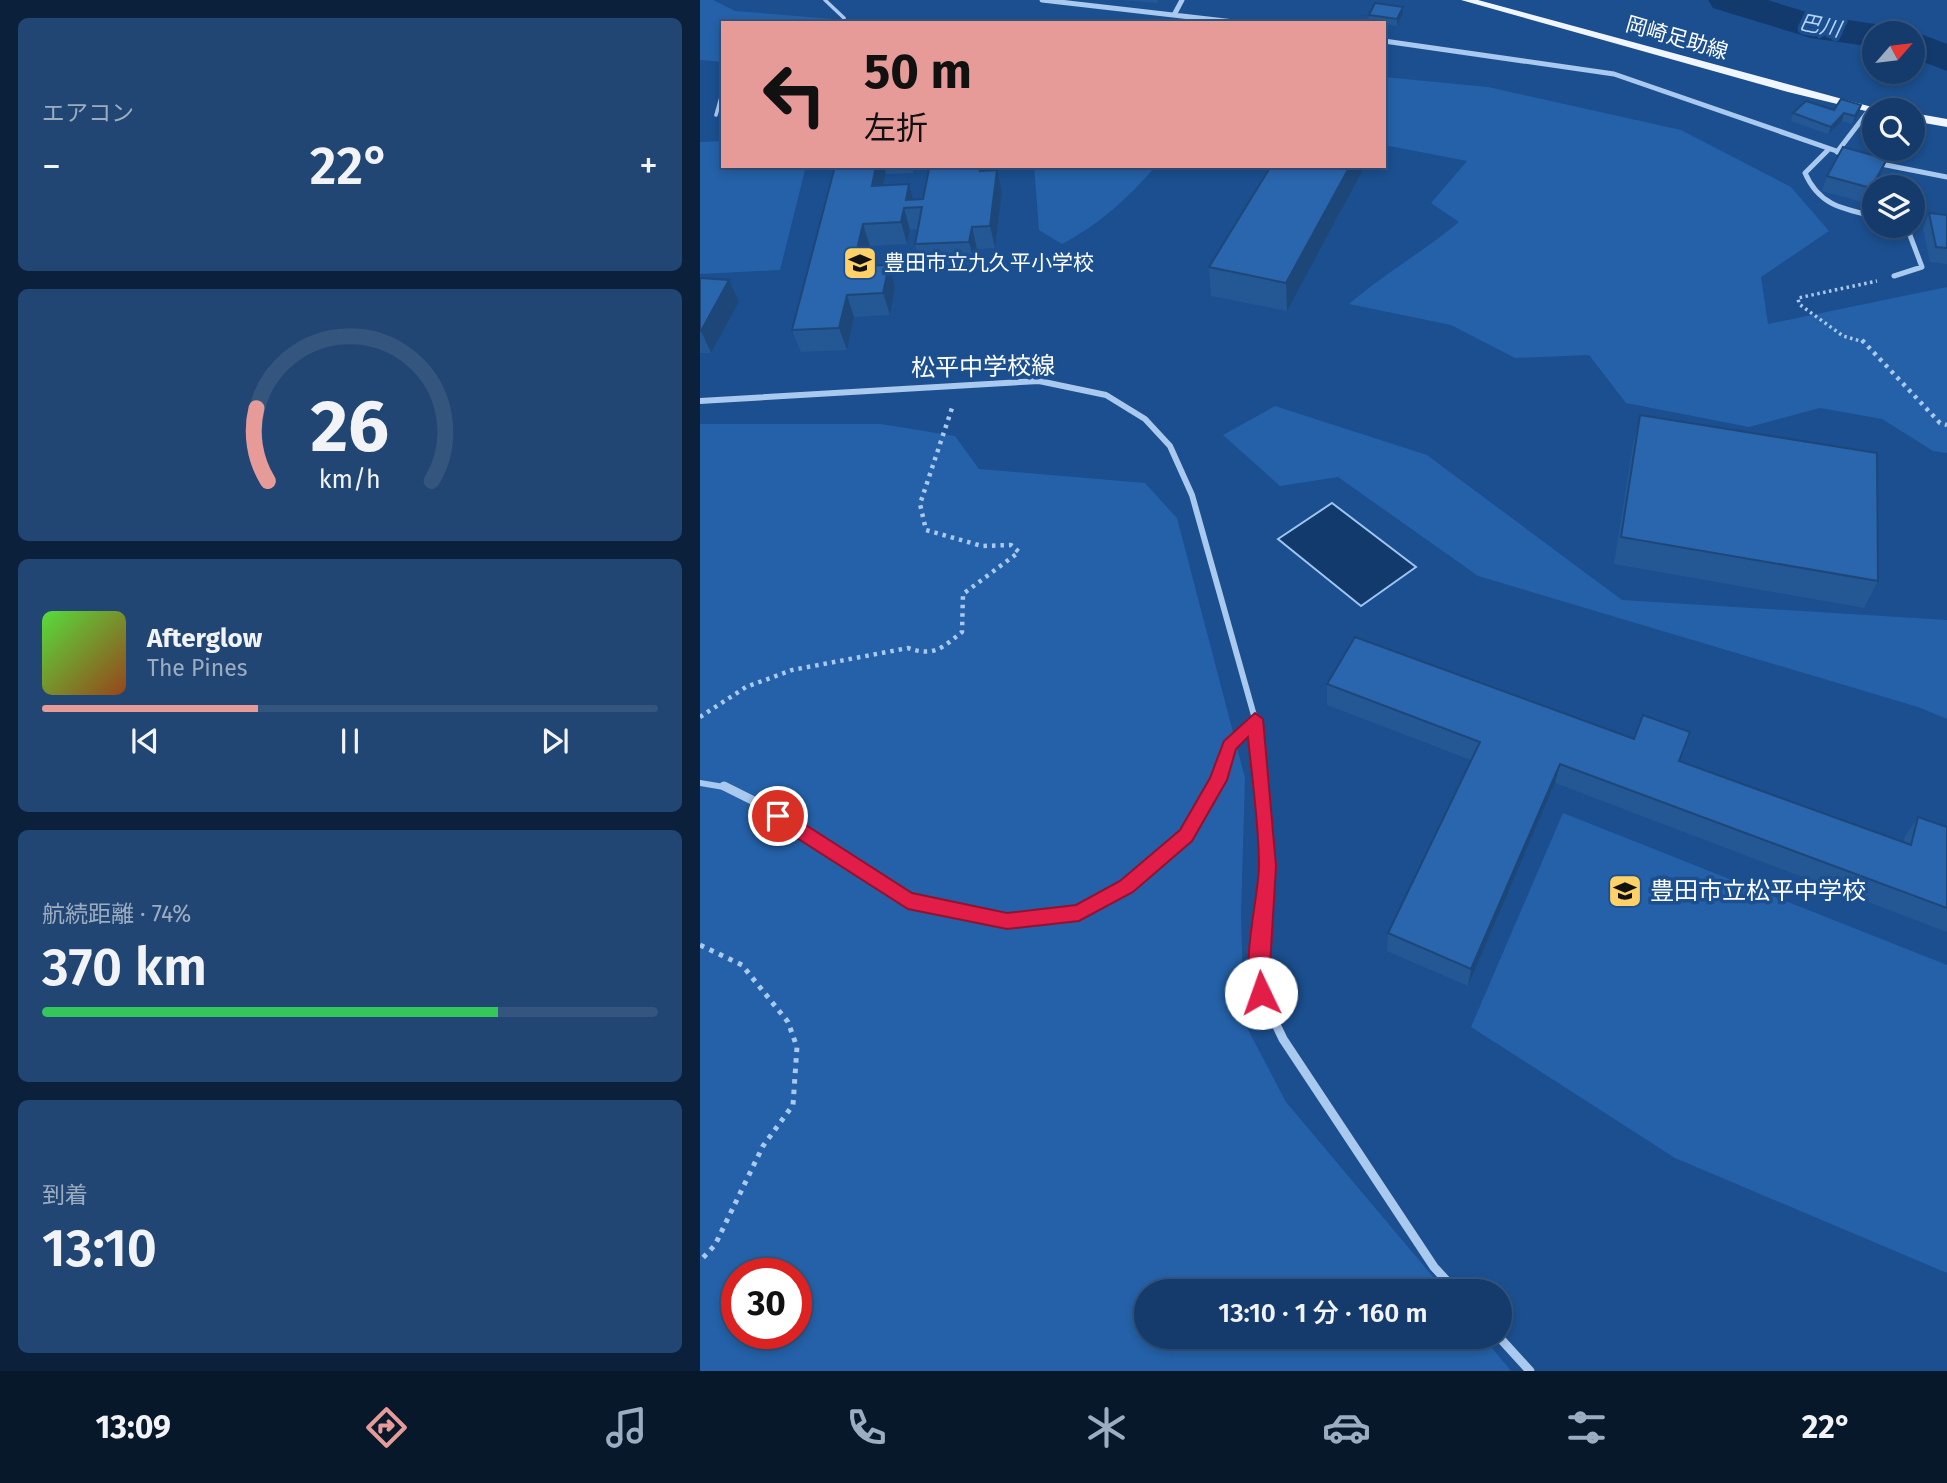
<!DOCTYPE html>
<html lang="ja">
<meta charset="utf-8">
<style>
:root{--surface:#143b6b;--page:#214673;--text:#f1f3f6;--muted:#9dadc1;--line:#33557e;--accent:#e69b98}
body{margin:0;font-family:"Fira Sans","Noto Sans JP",sans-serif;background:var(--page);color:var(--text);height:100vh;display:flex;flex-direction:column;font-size:26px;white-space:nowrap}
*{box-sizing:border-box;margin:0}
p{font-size:23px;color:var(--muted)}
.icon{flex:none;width:38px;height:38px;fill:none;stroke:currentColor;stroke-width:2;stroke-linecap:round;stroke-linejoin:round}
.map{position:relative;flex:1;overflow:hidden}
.panel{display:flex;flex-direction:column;gap:18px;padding:18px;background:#0b203b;width:700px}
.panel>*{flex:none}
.top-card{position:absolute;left:21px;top:21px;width:665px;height:147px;border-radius:0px;box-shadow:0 4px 10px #0003,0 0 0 2px var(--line);background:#e69b98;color:#111;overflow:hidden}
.needle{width:46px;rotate:62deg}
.buttons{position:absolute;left:1162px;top:21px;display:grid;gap:14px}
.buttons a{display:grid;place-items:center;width:63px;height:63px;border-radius:50%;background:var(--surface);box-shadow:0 4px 10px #0003,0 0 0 2px var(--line);font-size:35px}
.speed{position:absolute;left:21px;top:1258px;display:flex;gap:14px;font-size:35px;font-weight:700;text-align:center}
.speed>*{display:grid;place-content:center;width:91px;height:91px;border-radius:50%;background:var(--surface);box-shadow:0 4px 10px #0003,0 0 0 2px var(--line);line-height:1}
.speed .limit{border:10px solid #d22;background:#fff;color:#111}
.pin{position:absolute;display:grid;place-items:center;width:60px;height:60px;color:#fff;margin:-30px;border:4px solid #fff;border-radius:50%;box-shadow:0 2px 7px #0007}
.me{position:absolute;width:77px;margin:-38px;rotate:357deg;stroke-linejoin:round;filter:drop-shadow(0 0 5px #0008)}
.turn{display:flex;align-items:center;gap:24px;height:147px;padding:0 28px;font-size:32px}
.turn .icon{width:91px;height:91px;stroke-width:2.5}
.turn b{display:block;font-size:49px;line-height:60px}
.big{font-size:52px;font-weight:600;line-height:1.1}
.panel .card{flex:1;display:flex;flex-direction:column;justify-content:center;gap:10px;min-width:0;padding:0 24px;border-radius:10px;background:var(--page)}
.panel .dial{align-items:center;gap:0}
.dial svg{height:182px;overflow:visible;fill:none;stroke:var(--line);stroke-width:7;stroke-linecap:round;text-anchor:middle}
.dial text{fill:var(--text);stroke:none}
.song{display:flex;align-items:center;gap:21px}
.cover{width:84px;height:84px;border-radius:10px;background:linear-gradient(135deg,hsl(110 70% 55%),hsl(20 70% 35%))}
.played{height:7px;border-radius:4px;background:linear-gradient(90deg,var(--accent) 35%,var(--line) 35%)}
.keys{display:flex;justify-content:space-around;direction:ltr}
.heat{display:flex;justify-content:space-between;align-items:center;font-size:38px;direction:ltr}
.charge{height:10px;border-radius:5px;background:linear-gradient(90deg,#34c759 74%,var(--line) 0)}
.trip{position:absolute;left:434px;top:1279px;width:378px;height:70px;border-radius:35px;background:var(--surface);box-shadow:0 4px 10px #0003,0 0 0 2px var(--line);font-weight:600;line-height:70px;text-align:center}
.tab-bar{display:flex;height:112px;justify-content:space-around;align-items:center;background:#08182b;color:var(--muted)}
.tab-bar .icon{width:49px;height:49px}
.tab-bar .selected{color:var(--accent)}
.tab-bar b{font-size:32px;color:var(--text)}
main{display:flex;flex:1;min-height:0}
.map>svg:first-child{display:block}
</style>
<main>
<section class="panel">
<div class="card"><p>エアコン</p>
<div class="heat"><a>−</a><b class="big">22°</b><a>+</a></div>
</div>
<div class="card dial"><svg viewBox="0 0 100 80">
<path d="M14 69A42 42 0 1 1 86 69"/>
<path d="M14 69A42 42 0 0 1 9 37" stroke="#e69b98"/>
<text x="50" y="56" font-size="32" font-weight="700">26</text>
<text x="50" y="72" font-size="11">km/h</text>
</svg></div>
<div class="card">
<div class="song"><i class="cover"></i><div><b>Afterglow</b><p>The Pines</p></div></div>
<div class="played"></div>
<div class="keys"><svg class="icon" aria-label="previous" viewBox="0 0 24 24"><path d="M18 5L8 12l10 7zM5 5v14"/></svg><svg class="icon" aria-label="pause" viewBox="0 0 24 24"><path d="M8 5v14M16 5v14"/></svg><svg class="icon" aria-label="next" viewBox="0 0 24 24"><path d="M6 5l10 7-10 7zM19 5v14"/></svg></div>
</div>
<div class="card"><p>航続距離 · 74%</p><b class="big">370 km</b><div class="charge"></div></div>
<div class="card"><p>到着</p><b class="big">13:10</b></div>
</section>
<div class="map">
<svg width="1247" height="1371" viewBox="0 0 1247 1371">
<rect width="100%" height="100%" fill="#1b4f8f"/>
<path fill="#2461a8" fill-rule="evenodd" d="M0 0H13L35 11 184 23H23V62L0 60Z
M684 77 788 87 981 130 1091 187 1129 231 1061 277 1068 324 1247 287V453L1233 451 1182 419 1120 408 1049 427 926 403 889 355 815 358 751 325 649 304C684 274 724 251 759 222L731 203 767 161 684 145Z
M23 141V166H106L80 270 0 274V142Z
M334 166H456C428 198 400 224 362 244L339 230Z
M575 406 727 455 922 600 1247 620V719L1218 707 778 576 638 477 580 486 523 435Z
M0 424H181L255 436 279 469 445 483 477 518 545 778 541 915 544 1022 586 1102 745 1291 446 1292V1337H783L811 1371H0ZM37 1274H96V1334H37Z
M863 813 1247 965V1273L975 1158 771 1027Z"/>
<path fill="#123a6d" stroke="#9cc4f0" stroke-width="2" d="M632 503 716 567 661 606 578 539Z"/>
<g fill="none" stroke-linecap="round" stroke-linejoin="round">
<path fill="#123a6d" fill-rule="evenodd" d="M1008 0H1068L1116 15 1188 26 1193 33H1174V47L1111 38 1013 8Z
M1213 31 1247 44V71L1213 58V33H1203Z"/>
<path stroke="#a9c9ee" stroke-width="3.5" stroke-dasharray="2.5 3.5" stroke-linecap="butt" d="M1164 342 1143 336 1099 304 1098 298 1177 281"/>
<path stroke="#a9c9ee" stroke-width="4.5" stroke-dasharray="3.5 5" stroke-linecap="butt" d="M1162 340 1240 423 1247 425
M0 717 46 687 92 670 208 648C234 657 242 648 262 632L263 594 319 552 311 545 282 546 226 530 220 504 253 405"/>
<path stroke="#a9c9ee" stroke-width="5" stroke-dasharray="4.5 6" stroke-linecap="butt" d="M0 945 42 965 88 1022 97 1047 93 1105 63 1146 15 1245 0 1261"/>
<path stroke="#a9c9ee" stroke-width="3.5" d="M125 0 144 18V23
M16 115 23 90"/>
<path stroke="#a9c9ee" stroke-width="5" d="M342 0 543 23
M474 15 482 0
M684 41 914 74 1148 155
M1129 149 1105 173C1119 205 1142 209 1174 216
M1137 152 1170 109
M1176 163 1247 177
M1194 276 1222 267 1208 230 1203 226"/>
<path stroke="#a9c9ee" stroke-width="6" d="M0 401 339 381 406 395 445 419 470 446 492 495 555 719 561 788
M0 783 30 788
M513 788 529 746 555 719"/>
<path stroke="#a9c9ee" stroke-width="9" d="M24 786 56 802 208 901 307 921 379 913 427 886 486 836 514 786
M561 786 568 865 559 960 561 993 583 1039 734 1267 757 1292
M799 1337 830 1371"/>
<path fill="#f0f6ff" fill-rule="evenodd" d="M761 0H778L1183 110H1174V113L1088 92Z
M1213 113 1247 119V127L1213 121Z"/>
</g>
<path fill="#245895" d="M421 0H458L457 3Z
M703 7V14L697 26 684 24V23L668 22 669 15Z
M1161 105 1159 113 1152 124 1142 121 1128 134 1091 121 1093 113 1134 110Z
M1187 159 1181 174 1166 203 1122 191 1127 176Z
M135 166H214L213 173 186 174 184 185 209 184 213 199H223L281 171 297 170 302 192 295 248 277 249 275 264 221 266 215 244 218 229 210 230 207 244 170 246 166 266 195 287 190 315 154 317 147 350 101 352 92 330Z
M664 168 587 311 511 296 509 267Z
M1229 213 1247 215V264L1230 262 1223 228Z
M0 278 29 280 39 302 11 353H0Z
M940 415 1178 581 1164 608 914 564 933 444Z
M627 684 979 761 1203 843 1205 836 1218 817 1247 827V932L855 783 768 986 687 951 688 933 771 760 627 705Z"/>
<path fill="#1d4779" d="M703 7V14L697 26V19Z
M1161 105 1159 113 1152 124 1155 116Z
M1144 113 1142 121 1128 134 1131 127Z
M1187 159 1181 174 1166 203 1171 188Z
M176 166H184L186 174 178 208 172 186Z
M650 166H664V168L587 311 586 283Z
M297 170 302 192 295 248 290 226Z
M209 184 215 206 206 200Z
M204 208 210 230 207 244 201 222Z
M163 224 170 246 161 288 153 266Z
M272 227 277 249 275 264 269 242Z
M189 265 195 287 190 315 183 293Z
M29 280 39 302 11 353 1 331Z
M147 295 154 317 147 350 139 328Z
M860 764 855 783 768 986 771 969Z"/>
<path fill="#2a66ad" stroke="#1d4779" stroke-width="2" d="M675 3 703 7 697 19 669 15Z
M1141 99 1161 105 1155 116 1144 113 1131 127 1093 113 1106 101 1134 110Z
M1143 147 1187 159 1171 188 1127 176Z
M135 166H176L172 186 209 184 206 200 223 199 229 169 281 167 280 171 297 170 290 226 272 227 269 242 215 244 222 207 204 208 201 222 163 224 153 266 189 265 183 293 147 295 139 328 92 330Z
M571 166H650L586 283 509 267Z
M1229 213 1247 215V248L1236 247Z
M0 278 29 280 1 331H0Z
M940 415 1177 453 1178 581 921 537Z
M655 637 934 739 943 715 990 732 979 761 1211 845 1218 817 1247 827V908L860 764 771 969 688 933 780 742 627 684Z"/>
<path fill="#e11d48" stroke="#92132f" stroke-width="2" d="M555 713 563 719 576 866 568 999 561 1002 555 999C539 965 558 904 559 866 559 824 552 779 548 737L536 749 527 780 492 841 433 892 379 921 307 929 208 909 72 822 69 816 72 811H84L212 893 307 913 376 905 420 881 480 830 510 778 524 741Z"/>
<defs>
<g id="school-square" transform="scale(1.75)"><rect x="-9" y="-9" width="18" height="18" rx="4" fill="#ffd166" stroke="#1b4f8f"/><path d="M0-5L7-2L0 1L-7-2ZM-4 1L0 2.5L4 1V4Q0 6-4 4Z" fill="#111"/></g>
</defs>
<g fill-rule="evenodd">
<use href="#school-square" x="160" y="263"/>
<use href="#school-square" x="925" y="891"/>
</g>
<g text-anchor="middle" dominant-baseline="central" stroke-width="7" stroke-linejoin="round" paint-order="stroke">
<g font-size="21" font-style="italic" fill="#b5d3f5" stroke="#1b4f8f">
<text transform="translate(1120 26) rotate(11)">巴川</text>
</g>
<g font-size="21" fill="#fff" stroke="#1b4f8f">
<text transform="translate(977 38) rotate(16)">岡崎足助線</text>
</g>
<g font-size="21" fill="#fff" stroke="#1b4f8f" text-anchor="start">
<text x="184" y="263">豊田市立九久平小学校</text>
</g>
<g font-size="24" fill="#fff" stroke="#1b4f8f">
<text transform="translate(283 367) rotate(-1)">松平中学校線</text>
</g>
<g font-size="24" fill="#fff" stroke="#1b4f8f" text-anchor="start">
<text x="950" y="891">豊田市立松平中学校</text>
</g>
</g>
</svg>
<div class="buttons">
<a><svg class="needle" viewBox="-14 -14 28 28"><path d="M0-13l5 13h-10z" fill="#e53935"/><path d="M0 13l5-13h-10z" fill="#9dadc1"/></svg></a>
<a><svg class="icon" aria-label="search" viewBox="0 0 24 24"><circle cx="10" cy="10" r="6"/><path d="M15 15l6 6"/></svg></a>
<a><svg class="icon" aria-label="layers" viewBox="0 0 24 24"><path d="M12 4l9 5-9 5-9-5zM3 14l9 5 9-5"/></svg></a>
</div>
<div class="speed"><div class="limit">30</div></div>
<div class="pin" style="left:78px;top:816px;background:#d93025"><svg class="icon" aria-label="arrive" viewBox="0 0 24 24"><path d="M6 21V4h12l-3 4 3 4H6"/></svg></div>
<svg class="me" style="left:561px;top:993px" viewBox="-20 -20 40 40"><circle r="19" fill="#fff"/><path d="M0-13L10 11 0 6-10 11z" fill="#e11d48"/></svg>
<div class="trip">13:10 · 1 分 · 160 m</div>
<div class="top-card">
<div class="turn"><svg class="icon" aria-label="left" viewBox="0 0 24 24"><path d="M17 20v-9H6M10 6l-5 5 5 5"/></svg><div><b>50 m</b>左折</div></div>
</div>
</div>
</main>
<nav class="tab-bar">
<b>13:09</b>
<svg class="icon selected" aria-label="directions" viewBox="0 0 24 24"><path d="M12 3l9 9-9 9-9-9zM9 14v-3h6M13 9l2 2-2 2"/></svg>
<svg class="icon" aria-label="music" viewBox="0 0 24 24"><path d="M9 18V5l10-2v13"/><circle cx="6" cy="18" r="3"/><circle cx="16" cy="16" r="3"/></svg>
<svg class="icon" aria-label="phone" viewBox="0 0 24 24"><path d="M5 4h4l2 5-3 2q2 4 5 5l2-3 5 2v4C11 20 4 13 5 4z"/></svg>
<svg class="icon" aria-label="climate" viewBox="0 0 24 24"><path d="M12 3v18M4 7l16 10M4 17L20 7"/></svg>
<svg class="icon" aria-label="car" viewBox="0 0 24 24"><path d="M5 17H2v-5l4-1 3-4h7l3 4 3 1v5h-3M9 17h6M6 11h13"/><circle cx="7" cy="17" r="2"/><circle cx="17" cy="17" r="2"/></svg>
<svg class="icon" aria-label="filters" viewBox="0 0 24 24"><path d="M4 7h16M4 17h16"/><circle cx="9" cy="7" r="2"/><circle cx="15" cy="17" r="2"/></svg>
<b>22°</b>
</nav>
